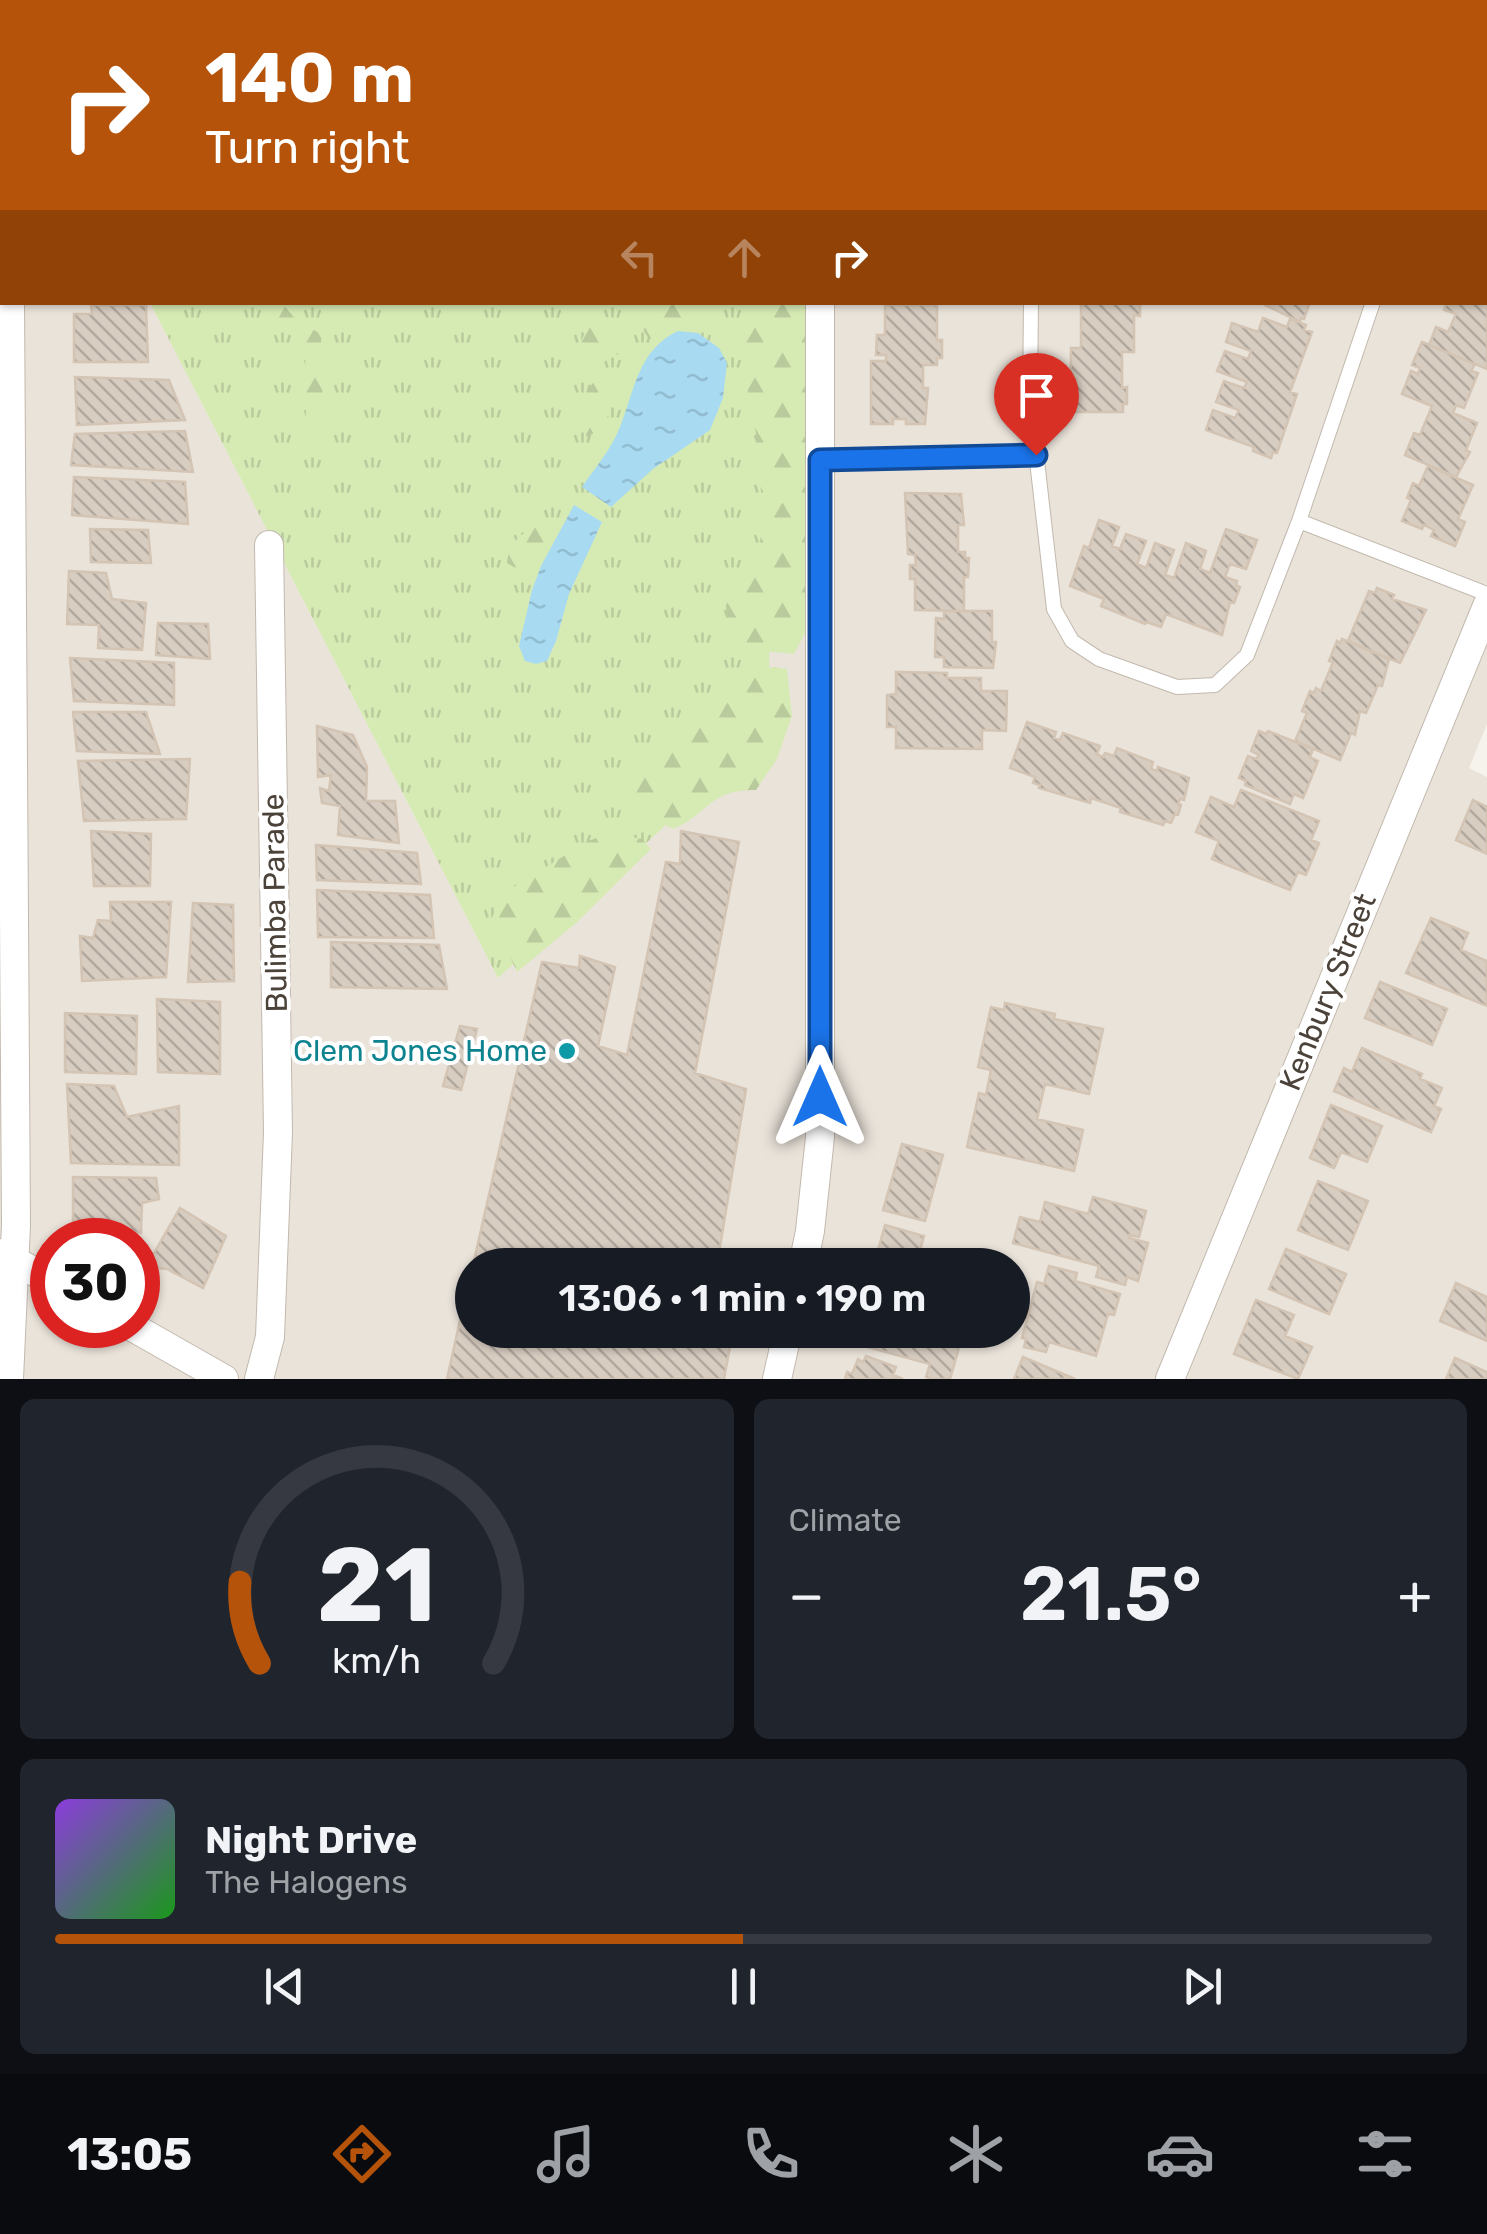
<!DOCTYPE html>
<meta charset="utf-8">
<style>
:root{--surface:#171b24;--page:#20242c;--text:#f1f3f6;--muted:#9ea1a6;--line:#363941;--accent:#b45309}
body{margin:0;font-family:Rubik,sans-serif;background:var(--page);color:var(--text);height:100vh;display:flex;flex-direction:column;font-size:38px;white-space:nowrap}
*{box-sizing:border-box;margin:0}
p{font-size:32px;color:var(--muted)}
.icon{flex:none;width:55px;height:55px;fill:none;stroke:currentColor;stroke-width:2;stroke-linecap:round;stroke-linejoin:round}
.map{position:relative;height:1379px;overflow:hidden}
.sheet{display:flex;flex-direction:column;gap:20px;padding:20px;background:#0d0f14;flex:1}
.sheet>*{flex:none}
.guide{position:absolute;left:0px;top:0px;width:1488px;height:305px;box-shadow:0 2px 8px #0004;background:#b45309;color:#fff;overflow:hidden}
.speed{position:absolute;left:30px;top:1218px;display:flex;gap:20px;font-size:50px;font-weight:700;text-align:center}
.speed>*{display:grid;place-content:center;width:130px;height:130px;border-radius:50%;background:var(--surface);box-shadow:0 2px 8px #0004;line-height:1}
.speed .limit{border:15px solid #d22;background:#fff;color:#111}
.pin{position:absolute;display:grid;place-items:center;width:85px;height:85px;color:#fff;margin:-102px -42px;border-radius:50% 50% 50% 0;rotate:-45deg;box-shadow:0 0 10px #0007}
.pin .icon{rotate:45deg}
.me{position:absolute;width:110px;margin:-55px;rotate:0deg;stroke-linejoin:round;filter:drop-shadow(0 0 8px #0008)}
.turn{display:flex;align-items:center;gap:35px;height:210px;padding:0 40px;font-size:45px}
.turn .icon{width:130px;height:130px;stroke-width:2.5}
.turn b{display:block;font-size:70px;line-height:85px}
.lanes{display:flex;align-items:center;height:95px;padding:0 40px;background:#0003;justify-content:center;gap:50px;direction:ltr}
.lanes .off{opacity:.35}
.big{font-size:75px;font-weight:600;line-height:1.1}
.sheet .widget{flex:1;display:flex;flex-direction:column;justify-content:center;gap:15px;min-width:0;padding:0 35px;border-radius:15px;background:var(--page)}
.sheet .dial{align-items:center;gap:0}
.dial svg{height:260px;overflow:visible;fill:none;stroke:var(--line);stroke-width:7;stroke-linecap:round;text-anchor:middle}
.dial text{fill:var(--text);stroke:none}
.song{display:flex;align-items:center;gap:30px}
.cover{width:120px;height:120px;border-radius:15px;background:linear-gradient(135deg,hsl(270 70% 55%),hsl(120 70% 35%))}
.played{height:10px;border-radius:5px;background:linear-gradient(90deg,var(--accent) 50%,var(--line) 50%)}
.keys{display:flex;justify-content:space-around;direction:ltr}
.heat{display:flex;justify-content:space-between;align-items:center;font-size:55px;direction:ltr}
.sheet .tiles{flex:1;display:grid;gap:20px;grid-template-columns:1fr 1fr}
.widget:last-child{grid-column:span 2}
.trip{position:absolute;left:455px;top:1248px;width:575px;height:100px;border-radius:50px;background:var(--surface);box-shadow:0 2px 8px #0004;font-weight:600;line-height:100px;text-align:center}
.dock{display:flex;height:160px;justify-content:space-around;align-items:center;background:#090b0e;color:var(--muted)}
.dock .icon{width:70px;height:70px}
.dock .on{color:var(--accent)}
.dock b{font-size:45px;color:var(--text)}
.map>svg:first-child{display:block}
</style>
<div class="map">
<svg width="1487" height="1379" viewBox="0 0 1487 1379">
<defs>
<pattern id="grass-tufts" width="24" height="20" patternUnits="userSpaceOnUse" patternTransform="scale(2.5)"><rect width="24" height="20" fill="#d6eab4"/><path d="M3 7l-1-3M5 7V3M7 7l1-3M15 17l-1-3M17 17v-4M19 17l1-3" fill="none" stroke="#b9ca9c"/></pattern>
<pattern id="forest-firs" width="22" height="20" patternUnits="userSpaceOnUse" patternTransform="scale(2.5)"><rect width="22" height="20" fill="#d6eab4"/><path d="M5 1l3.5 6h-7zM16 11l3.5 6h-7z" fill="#b9ca9c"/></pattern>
<pattern id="water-ripples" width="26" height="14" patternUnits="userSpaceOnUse" patternTransform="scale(2.5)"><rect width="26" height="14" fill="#a8daf2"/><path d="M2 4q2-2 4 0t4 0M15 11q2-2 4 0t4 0" fill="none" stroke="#92bcd0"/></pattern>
<pattern id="building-back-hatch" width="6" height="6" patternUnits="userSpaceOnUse" patternTransform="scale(2.5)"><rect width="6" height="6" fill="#d8cdc1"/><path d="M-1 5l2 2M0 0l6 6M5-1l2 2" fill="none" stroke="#b1a89e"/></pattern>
</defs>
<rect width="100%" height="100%" fill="#f6f2ec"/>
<path fill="#eae3da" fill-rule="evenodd" d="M0 0H58L2 2V302L150 303 498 978 771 303 1485 302V2L772 0H1487V724L1469 768 1487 777V1379H0ZM52 1240H138V1325H52ZM472 1265H1012V1330H472Z"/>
<path fill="url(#grass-tufts)" d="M58 0H772L58 2Z
M150 303H771L769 731 498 978Z"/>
<path fill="url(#forest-firs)" d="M265 303H282L297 321 321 334 323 419 306 421 305 338 287 330Z
M626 303H707L701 327 671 325 649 339Z
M751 303H808L806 631 794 654C735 648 733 649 723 590L759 551 763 515 756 433 745 377 746 321Z
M605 317 618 320 623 333 622 352 598 365 581 355V341L591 322Z
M594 381 618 383 604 427 587 437C578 420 583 397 594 381Z
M535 527 545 532 546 545 538 563 519 570 507 563C509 543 518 536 535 527Z
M773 667 787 669 792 716 777 759 756 790C709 790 712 811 674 829L637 812 627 786 630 765 682 719 732 690 747 674Z
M610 833 642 839 651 849 576 923 517 972 492 917 507 891 588 841Z"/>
<path fill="url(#water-ripples)" d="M678 331 698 333 719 348 727 363 723 398 710 430 653 469 611 507 582 487C595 468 612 448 620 427 635 389 638 350 678 331Z
M574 505 602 522 569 594 556 641 547 661 536 664 525 661 519 646 532 590 541 566Z"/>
<path fill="url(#building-back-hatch)" stroke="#d3c4b4" stroke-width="2.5" d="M1081 302H1140V316L1134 315V352H1122V388L1127 387V404H1123V412H1070L1071 348H1081Z
M1259 302H1310L1304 319 1301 318 1300 322Z
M1447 302 1487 304V369L1429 345 1436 327 1448 332 1456 314 1444 310Z
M91 305H146L148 362H74V314H92Z
M885 305H937V340H942V358H937V365H923V388H928L925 424H906V419H893V424H871V361H886V355H876L877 335H885Z
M1263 318 1287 327 1290 319 1306 325 1304 330 1312 332 1290 392 1297 394 1277 453 1273 452 1271 458 1253 451 1254 447 1206 430 1213 410 1235 418 1239 410 1216 402 1224 381 1244 388 1247 382 1217 371 1225 351 1248 359 1251 351 1226 342 1232 323 1258 332Z
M1422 342 1475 364 1471 371 1478 373 1464 408 1456 405 1453 413 1477 423 1466 450 1470 452 1456 477 1405 455 1414 433 1420 435 1432 406 1402 394 1411 371 1418 374 1420 368 1412 365Z
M75 377 169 380 185 420 77 425Z
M185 431 193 472 71 465 75 434Z
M1428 466 1473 485 1458 519 1465 522 1455 546 1431 536 1434 530 1424 525 1422 529 1402 521 1411 500 1407 498 1413 483 1419 486Z
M74 477 185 482 188 524 72 515Z
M905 493 961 494 964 525H958V552H965V558H969L968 577H964V611L915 610V579H910V565H916L915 555 908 554Z
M1099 520 1119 527 1112 546 1120 549 1126 534 1146 541 1137 564 1146 568 1155 543 1174 550 1165 575 1174 578 1186 543 1206 551 1200 569 1210 573 1226 529 1257 540 1246 569 1230 564 1225 577 1237 581 1236 585 1240 587 1234 603 1230 602 1222 635 1166 614 1161 627 1146 622 1145 624 1101 606 1104 599 1070 586 1084 546 1089 548Z
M90 529 148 530 151 563 91 562Z
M69 571 106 573 112 599 146 603 142 650 98 648 99 625 67 624Z
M1377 588 1394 595 1392 599 1426 610 1400 663 1348 641 1369 591 1375 593Z
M944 611H992V642H996L993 668 944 667V657H935L936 618 944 619Z
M158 623 208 624 210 659 156 655Z
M1342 639 1389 659 1382 686 1378 685 1366 713 1360 711 1355 735 1351 733 1340 760 1295 741 1307 713 1302 711 1310 691 1314 693 1316 688 1321 691 1333 662 1329 661 1337 641 1340 643Z
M70 658 174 663V705L74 701Z
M896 672 947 673V678H981V691H1007L1006 731 982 730V749L896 748V727H887V695L896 694Z
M73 712H146L160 754 77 751Z
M1027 722 1056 732 1054 738 1060 740 1063 733 1100 746 1097 754 1103 757 1105 753 1114 756 1117 748 1153 762 1151 769 1157 771 1158 767 1189 778 1184 800 1180 799 1178 803 1181 805 1178 815 1175 814 1171 823 1165 821 1163 825 1120 812 1121 808 1091 798 1090 803 1039 788 1040 785 1033 783 1035 777 1010 768Z
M317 726 353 735 367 767 366 801H395L399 843 338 835 340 806 322 803 320 788 329 791 331 775 318 777Z
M1259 731 1266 734 1268 731 1313 749 1310 757 1318 761 1303 798 1294 794 1290 804 1245 785 1246 781 1239 778 1248 756 1256 759 1259 755 1251 751Z
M190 759 186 819 84 821 78 761Z
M1241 790 1319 821 1311 840 1319 843 1306 875 1298 872 1290 890 1212 859 1219 841 1196 832 1211 797 1234 807Z
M1473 800 1487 807V854L1456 840Z
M91 831 151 834 150 886H94Z
M681 831 739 842 695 1073 746 1089 717 1265H473L542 962 579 968 580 956 615 967 598 1046 627 1055 666 862 680 864Z
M316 845 417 853 421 884 317 880Z
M317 890 430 895 434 938 318 937Z
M110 902H171L166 977 82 981 80 936 93 938 98 920 111 921Z
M193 903 233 905 234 981 188 982Z
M1431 918 1468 933 1461 950 1487 961V1006L1406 973Z
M331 942 439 945 447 989 331 987Z
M1380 982 1447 1009 1432 1045 1365 1018Z
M157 999 220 1002V1074L158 1072Z
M1005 1003 1055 1014 1054 1019 1103 1029 1089 1094 1045 1084 1037 1119 1083 1130 1074 1171 967 1147 979 1093 986 1095 991 1070 978 1067 991 1007 1004 1010Z
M65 1013 137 1016 136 1074 65 1072Z
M460 1026 477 1029 461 1090 443 1086Z
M1362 1048 1422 1074 1420 1079 1442 1088 1434 1106 1441 1109 1431 1132 1334 1091 1344 1068 1352 1072Z
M67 1084 114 1086 127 1117 179 1106V1165L71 1163Z
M1331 1105 1382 1126 1367 1162 1341 1152 1334 1168 1310 1158Z
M902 1144 943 1155 925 1221 883 1210Z
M73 1177 156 1178 159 1199 142 1203 141 1233 73 1228Z
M1318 1181 1368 1201 1348 1250 1298 1230Z
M1093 1197 1146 1211 1139 1237 1129 1235V1238L1148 1243 1138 1281 1127 1277 1125 1285 1096 1277 1099 1266 1013 1243 1020 1217 1040 1222 1045 1202 1088 1214Z
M180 1208 226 1236 203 1288 167 1269 146 1267Z
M885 1225 924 1236 916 1265H874Z
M1286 1249 1346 1274 1329 1314 1269 1289Z
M472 1266V1330H733L724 1379H447Z
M1049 1266 1077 1273 1075 1281 1120 1294 1114 1315 1108 1314 1096 1356 1049 1342 1046 1352 1024 1347 1026 1339 1022 1338 1037 1282 1044 1284Z
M1456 1283 1487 1297V1341L1440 1321Z
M1256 1300 1294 1315 1285 1336 1312 1347 1298 1379 1234 1354Z
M852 1330H938L962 1337 950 1379H932L926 1377 930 1364 849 1342Z
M866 1356 896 1367 893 1375 903 1379H845L847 1372 852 1374 858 1359 863 1362Z
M1023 1357 1075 1379H1014Z
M1455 1358 1487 1372V1379H1446Z"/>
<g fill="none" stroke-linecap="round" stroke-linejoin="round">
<g stroke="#c2b9ae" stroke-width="16">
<path id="lane" d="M1031 302 1030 400 1054 609 1072 641 1099 659 1177 687 1215 685 1247 655 1299 521 1373 302
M820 460 1036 455
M1299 521 1487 594"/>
</g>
<g stroke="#c2b9ae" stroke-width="30">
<path id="street" d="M8 0V2
M821 2V0
M2 1253 52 1282
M803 1265 810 1231 820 1137V302
M129 1325 224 1379
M9 1379 16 1225 10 302
M259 1379 270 1337 278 1132 269 545
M777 1379 788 1330
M1170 1379 1487 606"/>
</g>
<use href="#lane" stroke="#fff" stroke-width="14"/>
<use href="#street" stroke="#fff" stroke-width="28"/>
</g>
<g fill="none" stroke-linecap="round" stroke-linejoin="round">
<g stroke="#114b97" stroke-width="25">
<path id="route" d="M820 1097V460L1036 455"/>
</g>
<use href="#route" stroke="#1a73e8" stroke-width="18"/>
</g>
<circle fill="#0f9aa8" stroke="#fff" stroke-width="4" cx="567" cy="1051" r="10"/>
<g text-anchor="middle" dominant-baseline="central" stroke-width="8" stroke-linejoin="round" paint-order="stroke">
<g font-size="30" fill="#4b4239" stroke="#fff">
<text transform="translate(275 903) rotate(-91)">Bulimba Parade</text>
<text transform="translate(1328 992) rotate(-68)">Kenbury Street</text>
</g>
<g font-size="30" fill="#0d838f" stroke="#fff" text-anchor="end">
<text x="547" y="1051">Clem Jones Home</text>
</g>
</g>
</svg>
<div class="speed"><div class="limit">30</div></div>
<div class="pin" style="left:1036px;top:455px;background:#d93025"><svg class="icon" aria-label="arrive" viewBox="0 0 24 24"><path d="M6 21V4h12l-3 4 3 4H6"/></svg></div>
<svg class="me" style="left:820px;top:1097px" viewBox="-20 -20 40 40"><path d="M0-17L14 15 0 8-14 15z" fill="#1a73e8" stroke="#fff" stroke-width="4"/></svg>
<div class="trip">13:06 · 1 min · 190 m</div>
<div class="guide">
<div class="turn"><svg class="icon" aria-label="right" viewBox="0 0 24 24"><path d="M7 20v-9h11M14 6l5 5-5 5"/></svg><div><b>140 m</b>Turn right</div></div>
<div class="lanes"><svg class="icon off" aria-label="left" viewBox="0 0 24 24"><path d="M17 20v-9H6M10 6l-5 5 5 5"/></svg><svg class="icon off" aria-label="ahead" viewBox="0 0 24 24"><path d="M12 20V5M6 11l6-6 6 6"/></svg><svg class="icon" aria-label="right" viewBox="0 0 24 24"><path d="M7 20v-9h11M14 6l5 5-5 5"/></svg></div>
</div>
</div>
<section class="sheet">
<div class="tiles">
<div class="widget dial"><svg viewBox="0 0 100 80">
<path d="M14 69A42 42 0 1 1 86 69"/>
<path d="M14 69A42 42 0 0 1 8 44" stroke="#b45309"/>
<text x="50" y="56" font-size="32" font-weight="700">21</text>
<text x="50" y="72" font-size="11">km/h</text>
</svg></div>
<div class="widget"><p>Climate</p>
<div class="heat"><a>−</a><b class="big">21.5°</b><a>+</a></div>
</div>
<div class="widget">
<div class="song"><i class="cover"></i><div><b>Night Drive</b><p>The Halogens</p></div></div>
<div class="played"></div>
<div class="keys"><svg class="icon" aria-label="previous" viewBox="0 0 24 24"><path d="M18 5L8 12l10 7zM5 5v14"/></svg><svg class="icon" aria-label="pause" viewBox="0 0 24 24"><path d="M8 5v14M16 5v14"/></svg><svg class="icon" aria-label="next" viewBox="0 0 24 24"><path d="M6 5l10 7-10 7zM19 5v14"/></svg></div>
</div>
</div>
</section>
<nav class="dock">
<b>13:05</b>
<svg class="icon on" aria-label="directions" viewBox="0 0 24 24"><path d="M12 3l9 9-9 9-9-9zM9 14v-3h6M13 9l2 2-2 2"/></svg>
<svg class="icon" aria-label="music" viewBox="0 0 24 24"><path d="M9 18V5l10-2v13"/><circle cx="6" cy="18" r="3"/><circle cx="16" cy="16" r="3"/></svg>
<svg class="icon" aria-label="phone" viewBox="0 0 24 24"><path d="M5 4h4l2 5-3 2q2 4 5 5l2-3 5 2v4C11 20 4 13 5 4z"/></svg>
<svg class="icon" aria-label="climate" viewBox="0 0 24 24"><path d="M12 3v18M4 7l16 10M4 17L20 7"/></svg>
<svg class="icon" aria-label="car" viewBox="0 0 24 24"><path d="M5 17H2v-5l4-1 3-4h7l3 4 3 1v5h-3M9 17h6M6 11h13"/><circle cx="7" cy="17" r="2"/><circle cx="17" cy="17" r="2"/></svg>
<svg class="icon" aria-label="filters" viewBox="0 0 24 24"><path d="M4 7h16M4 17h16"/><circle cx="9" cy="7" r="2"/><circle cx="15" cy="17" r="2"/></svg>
</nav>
